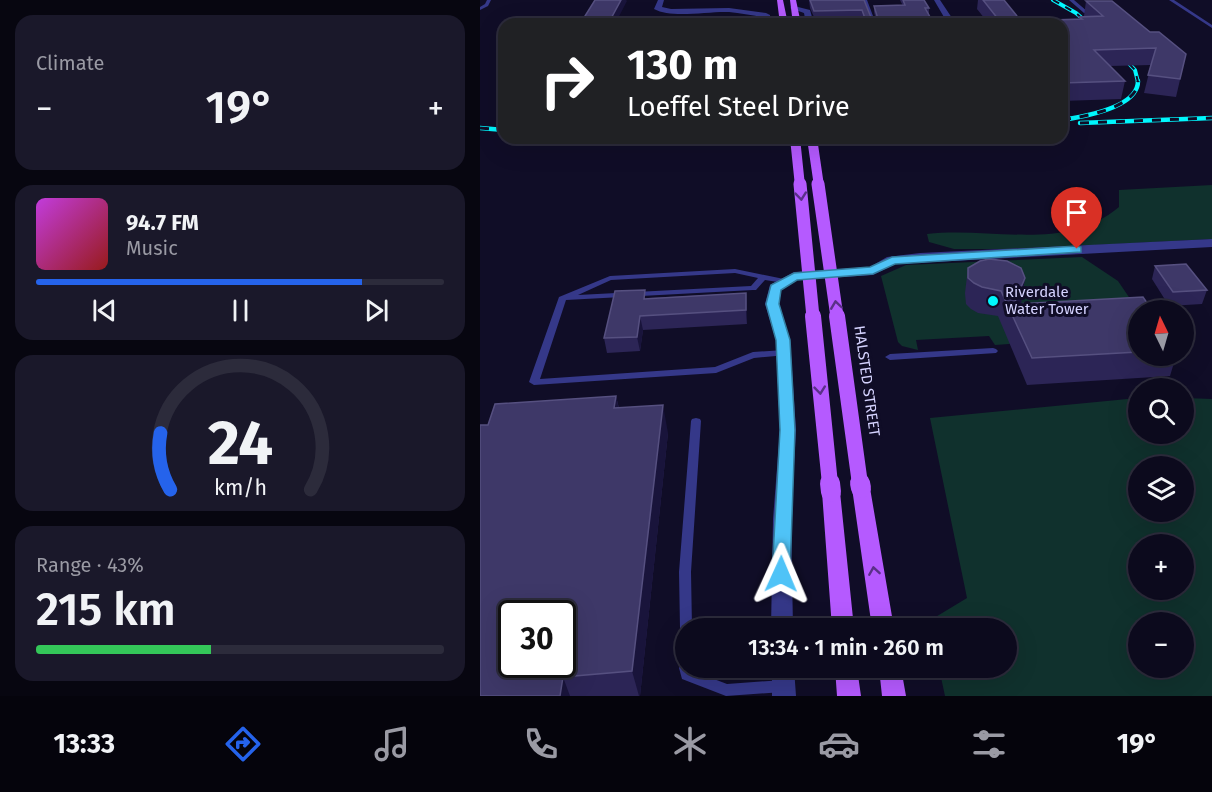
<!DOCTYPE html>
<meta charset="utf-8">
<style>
:root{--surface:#0c0a1d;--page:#1a182a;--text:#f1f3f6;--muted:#9a9aa4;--line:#2c2b3b;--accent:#2563eb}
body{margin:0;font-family:"Fira Sans",sans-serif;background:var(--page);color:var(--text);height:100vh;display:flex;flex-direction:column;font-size:22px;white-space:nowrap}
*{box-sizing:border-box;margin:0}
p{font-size:20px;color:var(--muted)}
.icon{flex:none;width:33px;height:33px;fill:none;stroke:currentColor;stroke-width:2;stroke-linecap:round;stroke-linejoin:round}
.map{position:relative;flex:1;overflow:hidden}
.side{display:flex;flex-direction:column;gap:15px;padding:15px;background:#070610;width:480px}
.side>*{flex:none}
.banner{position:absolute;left:18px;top:18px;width:570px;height:126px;border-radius:18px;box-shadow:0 6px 24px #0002,0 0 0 2px var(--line);background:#202124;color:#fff;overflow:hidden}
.needle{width:39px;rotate:355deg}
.fabs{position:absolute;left:648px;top:300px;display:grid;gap:12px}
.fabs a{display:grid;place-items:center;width:66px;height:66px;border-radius:50%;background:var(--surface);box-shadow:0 6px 24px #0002,0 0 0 2px var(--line);font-size:30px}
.speed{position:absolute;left:18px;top:600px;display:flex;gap:12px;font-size:30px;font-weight:700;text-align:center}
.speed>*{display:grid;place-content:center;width:78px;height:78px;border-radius:50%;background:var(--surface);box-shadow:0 6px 24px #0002,0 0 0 2px var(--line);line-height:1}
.speed .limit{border:3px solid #111;border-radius:9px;background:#fff;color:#111}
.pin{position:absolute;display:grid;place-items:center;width:51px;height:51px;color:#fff;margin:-62px -26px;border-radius:50% 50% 50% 0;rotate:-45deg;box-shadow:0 0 6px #0007}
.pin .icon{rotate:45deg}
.me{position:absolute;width:66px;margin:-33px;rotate:1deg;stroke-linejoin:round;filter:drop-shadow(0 0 4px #0008)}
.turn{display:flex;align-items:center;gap:21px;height:126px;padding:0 30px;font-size:27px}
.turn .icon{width:78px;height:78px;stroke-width:2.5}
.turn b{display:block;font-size:42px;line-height:51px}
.big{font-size:45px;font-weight:600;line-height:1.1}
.side .card{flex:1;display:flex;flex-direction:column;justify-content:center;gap:9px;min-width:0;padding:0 21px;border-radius:18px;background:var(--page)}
.side .dial{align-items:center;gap:0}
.dial svg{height:156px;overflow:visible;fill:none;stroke:var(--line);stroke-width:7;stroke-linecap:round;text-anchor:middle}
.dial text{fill:var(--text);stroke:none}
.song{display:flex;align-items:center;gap:18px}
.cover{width:72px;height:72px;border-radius:9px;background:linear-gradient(135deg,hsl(290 70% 55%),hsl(0 70% 35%))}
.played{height:6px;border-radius:3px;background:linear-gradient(90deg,var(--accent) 80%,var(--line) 80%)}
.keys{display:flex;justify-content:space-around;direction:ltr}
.heat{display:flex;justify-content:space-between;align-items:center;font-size:33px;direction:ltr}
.charge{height:9px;border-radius:4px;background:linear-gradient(90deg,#34c759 43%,var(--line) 0)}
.trip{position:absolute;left:195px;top:618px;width:342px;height:60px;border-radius:30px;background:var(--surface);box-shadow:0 6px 24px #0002,0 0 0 2px var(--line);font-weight:600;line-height:60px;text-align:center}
.tab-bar{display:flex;height:96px;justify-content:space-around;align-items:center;background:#05040c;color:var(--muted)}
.tab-bar .icon{width:42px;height:42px}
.tab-bar .active{color:var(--accent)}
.tab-bar b{font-size:27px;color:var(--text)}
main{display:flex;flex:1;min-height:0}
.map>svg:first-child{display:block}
</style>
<main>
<section class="side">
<div class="card"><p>Climate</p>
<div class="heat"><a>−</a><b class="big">19°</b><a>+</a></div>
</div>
<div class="card">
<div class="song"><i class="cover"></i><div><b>94.7 FM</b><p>Music</p></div></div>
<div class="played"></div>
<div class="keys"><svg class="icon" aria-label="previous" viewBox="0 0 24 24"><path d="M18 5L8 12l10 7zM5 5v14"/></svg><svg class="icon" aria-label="pause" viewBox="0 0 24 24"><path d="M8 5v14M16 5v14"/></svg><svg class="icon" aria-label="next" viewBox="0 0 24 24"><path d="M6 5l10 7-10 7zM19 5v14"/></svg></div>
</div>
<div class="card dial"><svg viewBox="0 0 100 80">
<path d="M14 69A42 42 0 1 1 86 69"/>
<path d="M14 69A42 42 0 0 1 9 40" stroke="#2563eb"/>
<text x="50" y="56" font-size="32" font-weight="700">24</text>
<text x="50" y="72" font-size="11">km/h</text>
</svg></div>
<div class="card"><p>Range · 43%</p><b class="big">215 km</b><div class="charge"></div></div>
</section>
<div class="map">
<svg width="732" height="696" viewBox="0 0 732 696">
<rect width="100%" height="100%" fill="#100d27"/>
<path fill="#10312d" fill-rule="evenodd" d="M732 185V239L537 249H474L449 242 447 234C511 226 585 253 639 207V190Z
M602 257 638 281 653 303 529 344 515 345 509 336 436 340 438 350 422 346 418 342 401 276 426 265Z
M658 398V434H704V398L732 399V696H465L459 668H526V628H451L449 621 487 598 450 418ZM658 466H704V512H658ZM658 544H704V590H658ZM704 622V668H658V622Z"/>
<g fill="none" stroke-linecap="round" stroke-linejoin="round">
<path fill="#353889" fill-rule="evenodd" d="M7 0H11L8 6 0 10V7L5 4Z
M383 0H387L396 24H392Z
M589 0H594L608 12 604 13Z
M689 0H694L732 25V28Z
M255 269 304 279 308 281 304 283 285 280 276 290H273L86 300 60 379 235 367 273 352 304 350 307 351 309 353 307 355 274 358 236 373 54 385 49 382 79 297 130 276ZM255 273 278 278 271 286 98 295 131 280Z
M513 348 516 349 518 351 516 353 410 360 405 357 410 354Z
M216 418 220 419 221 421 211 572 212 628H206V633L201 632 200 628 199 572 211 421 212 419Z
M206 662V668H212L213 671 247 684 303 680 308 681 310 686 308 691 303 692 246 696 202 679 199 668 201 664Z"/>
<path fill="#353889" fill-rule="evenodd" d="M178 0H184L182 7 191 9 249 8 286 13 290 15V24H282V17C271 15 260 13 249 12 228 11 192 19 174 9Z
M454 0H460L476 24H468Z
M314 6 330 10 334 24H326L324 13 310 8Z
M732 239V247L415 264 393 275 317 280 301 290 299 304 310 340 316 430 311 519 313 628H291L293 519 300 430 296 340 285 304 290 285 314 272 390 267 407 257 440 253Z
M292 668H314L316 696H292Z"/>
<path fill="#b55aff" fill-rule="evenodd" d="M297 0H303L308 24H300Z
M310 0H316L321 24H313Z
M381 481 387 483 390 488 414 628H392L372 488 375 483Z
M351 485 357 487 360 492 374 628H352L342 492 345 487Z
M355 668H377L381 696H357Z
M399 668H421L426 696H402Z"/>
<g stroke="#00f7fe" stroke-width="4">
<path id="rail-far1" d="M573 0 596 13 612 27
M640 54 655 70 658 82"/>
</g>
<g stroke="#00f7fe" stroke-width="4.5">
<path id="rail" d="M582 120C602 117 658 108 658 81
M600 123 732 118
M0 128 24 130
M130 138H261"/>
</g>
<use href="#rail-far1" stroke="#100d27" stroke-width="2" stroke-dasharray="7" stroke-linecap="butt"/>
<use href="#rail" stroke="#100d27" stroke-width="3" stroke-dasharray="9" stroke-linecap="butt"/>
<path stroke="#b55aff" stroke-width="10" d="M315 138 320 186
M332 138 339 186"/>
<path stroke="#b55aff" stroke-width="13" d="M320 184 333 317
M338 184 357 317"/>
<path stroke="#b55aff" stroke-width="16" d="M333 316 350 484
M357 316 380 484"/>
<path stroke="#b55aff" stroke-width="20" d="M350 483 351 492
M380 483 381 488"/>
</g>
<path fill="#2c2556" d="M329 0H384L392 20H396L394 12V6H423L420 0H444L449 8V14L454 24H385L382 16 334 17 330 8Z
M498 0H524L541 21 599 19V17L604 16 606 1 670 32 706 54 696 97 664 93 671 65 630 66 645 81 641 99 582 101V24H509L497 9Z
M675 266 727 290 722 304 689 306 672 279Z
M488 268 545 278 541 303 658 310V356H696L690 376 547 385 518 316 498 313 491 309 486 304 485 293Z
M266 293 267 324 163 330 160 351 127 353 124 338 167 298Z
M136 396 139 408 188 433 160 696H0L8 425Z"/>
<path fill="#19143b" d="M141 0H146L147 1 135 24H128Z
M545 278 541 304H534Z
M266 293 267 307V324L266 310Z
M160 316 163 330 160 351 157 337Z
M136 396 142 424 134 408Z
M183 405 188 433 160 696H159L152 671Z
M83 677 90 696H80Z"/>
<path fill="#3e3868" stroke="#565080" stroke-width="1.5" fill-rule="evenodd" d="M115 0H141L128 24H100Z
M330 0H384L392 20 398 19 394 6 425 5 423 0H444L449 8H445L454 24H387L382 10 334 11Z
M503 0H524L541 21 602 19 599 17 623 16 606 1H632L670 32H679L706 54 700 79 668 75 676 48 614 50 645 81 582 83V24H522Z
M509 259 527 261 541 268 545 278 534 304 663 297 672 310H658V352L552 358 521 291 502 287 494 283 488 278V268L500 261Z
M706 264 727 290 693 292 675 266Z
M165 290 164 299 266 293V310L160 316 157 337 124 338 135 291Z
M136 396 134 408 183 405 152 671 83 677 80 696H0V425H8L15 404ZM32 614H82V664H32Z"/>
<defs><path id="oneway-chevron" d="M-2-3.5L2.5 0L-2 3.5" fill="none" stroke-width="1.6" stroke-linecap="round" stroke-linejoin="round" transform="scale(1.5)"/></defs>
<g stroke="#5a3088">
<use href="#oneway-chevron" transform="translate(321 196) rotate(84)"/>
<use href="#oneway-chevron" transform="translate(356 305) rotate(-98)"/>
<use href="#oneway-chevron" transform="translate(340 390) rotate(84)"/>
<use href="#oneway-chevron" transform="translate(394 571) rotate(-99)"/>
</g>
<path fill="#4fc3f7" stroke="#337fa1" stroke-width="1.5" d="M597 246 601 247V252L415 264 393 274 317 280 301 290 299 304 310 340 315 430 310 574 307 580 301 582 294 580 292 574 300 430 296 340 286 304 291 285 314 273 390 267 412 257Z"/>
<circle fill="#00f7fe" stroke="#100d27" stroke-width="2" cx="513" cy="301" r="6"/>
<g text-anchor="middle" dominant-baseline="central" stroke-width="6" stroke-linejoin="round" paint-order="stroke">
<g font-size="15" fill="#d5d3ff" stroke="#100d27" text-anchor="start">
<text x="525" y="292">Riverdale<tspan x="525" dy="17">Water Tower</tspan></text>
</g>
<g font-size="15" fill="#d5d3ff" stroke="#100d27">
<text transform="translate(387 381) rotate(82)">HALSTED STREET</text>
</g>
</g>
</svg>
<div class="fabs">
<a><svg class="needle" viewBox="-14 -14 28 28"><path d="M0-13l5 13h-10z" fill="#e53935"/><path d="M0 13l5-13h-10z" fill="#9a9aa4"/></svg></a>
<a><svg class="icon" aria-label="search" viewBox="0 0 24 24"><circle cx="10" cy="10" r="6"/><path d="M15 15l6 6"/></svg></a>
<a><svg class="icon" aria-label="layers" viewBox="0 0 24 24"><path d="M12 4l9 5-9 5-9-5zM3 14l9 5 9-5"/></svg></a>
<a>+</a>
<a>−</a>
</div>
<div class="speed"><div class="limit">30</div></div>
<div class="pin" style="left:597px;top:249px;background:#d93025"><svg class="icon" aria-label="arrive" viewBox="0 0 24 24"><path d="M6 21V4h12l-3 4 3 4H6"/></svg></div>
<svg class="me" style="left:301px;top:574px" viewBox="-20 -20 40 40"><path d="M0-17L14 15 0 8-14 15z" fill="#4fc3f7" stroke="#fff" stroke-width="4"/></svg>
<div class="trip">13:34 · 1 min · 260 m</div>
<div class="banner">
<div class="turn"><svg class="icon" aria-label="right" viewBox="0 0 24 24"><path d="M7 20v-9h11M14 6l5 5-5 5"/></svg><div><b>130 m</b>Loeffel Steel Drive</div></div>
</div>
</div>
</main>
<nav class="tab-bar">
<b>13:33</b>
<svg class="icon active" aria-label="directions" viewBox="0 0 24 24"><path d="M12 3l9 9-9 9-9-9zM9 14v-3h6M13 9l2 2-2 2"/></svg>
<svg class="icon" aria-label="music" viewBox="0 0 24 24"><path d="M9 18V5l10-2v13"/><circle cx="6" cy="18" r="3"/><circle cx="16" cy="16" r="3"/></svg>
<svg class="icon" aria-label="phone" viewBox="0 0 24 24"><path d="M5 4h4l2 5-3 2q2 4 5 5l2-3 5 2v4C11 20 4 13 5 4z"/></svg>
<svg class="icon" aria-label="climate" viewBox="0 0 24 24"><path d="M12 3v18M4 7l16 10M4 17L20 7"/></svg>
<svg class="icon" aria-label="car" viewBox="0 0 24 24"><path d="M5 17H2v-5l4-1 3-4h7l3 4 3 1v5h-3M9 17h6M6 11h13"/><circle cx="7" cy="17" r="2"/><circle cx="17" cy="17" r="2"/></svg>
<svg class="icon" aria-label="filters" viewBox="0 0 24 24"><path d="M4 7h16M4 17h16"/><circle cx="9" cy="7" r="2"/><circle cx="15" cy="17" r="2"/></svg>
<b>19°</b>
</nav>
